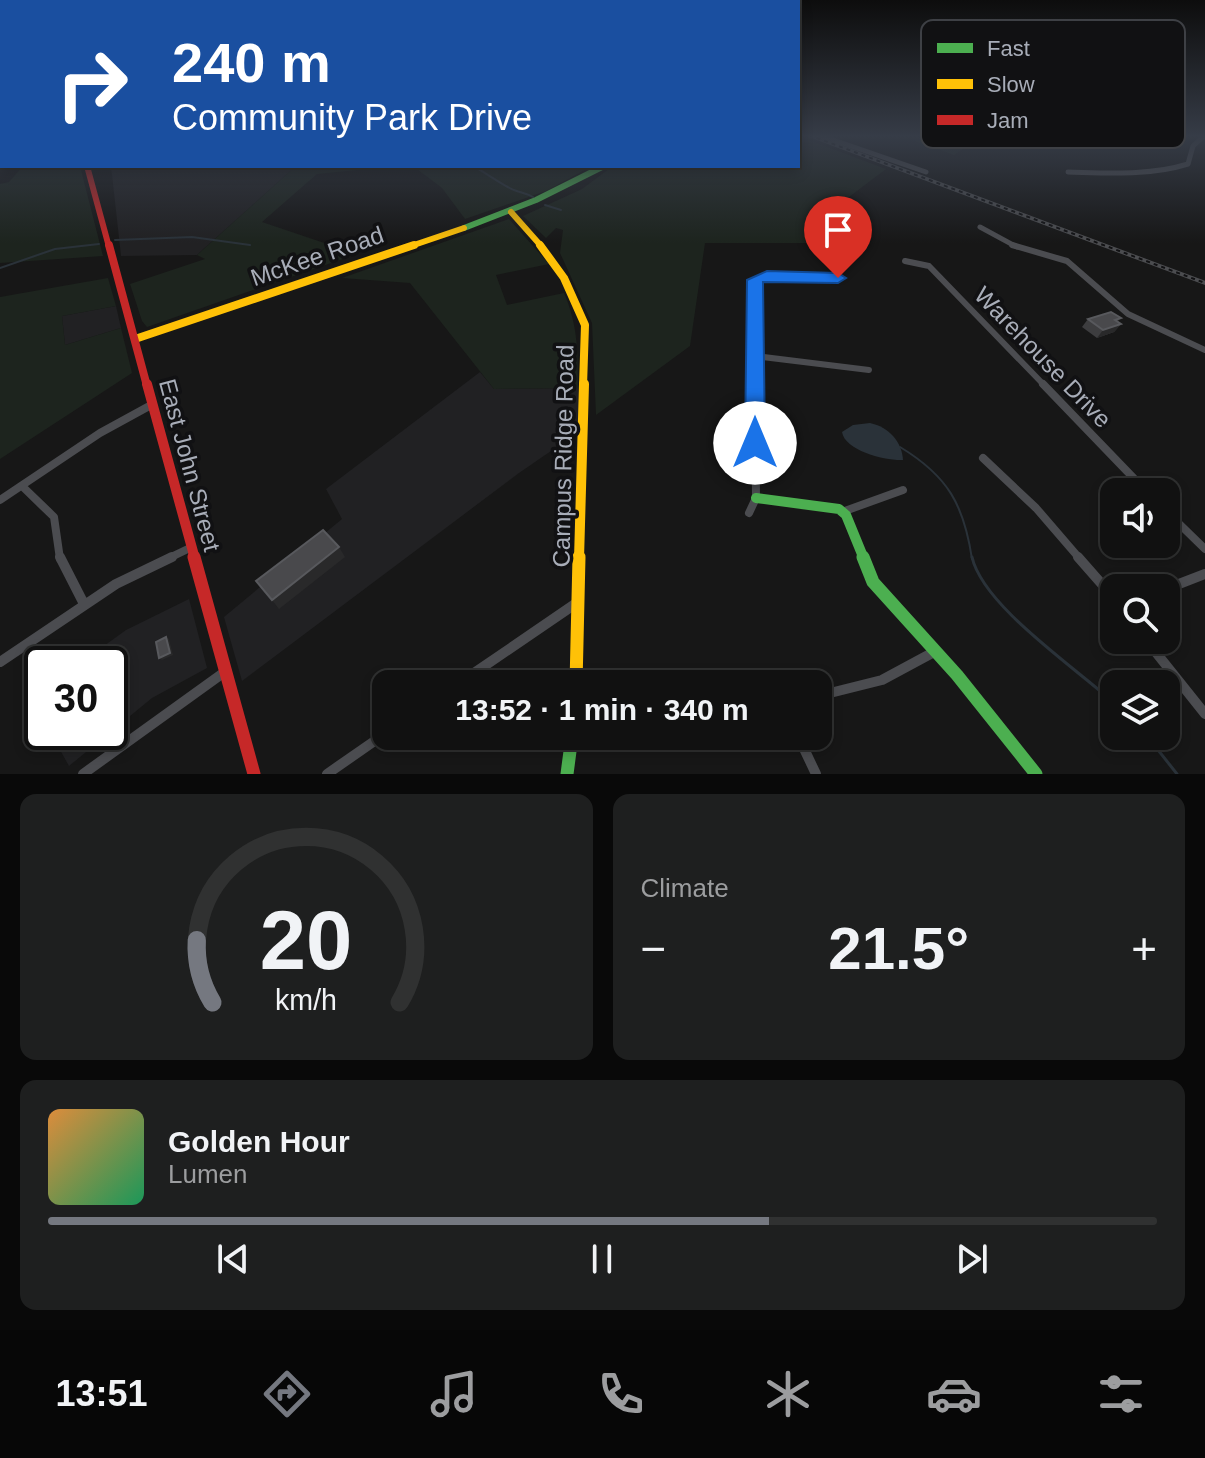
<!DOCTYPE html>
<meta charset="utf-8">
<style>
:root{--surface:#111;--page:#1e1f1f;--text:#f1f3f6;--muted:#9c9d9f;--line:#303131;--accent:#757880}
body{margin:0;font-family:Helvetica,sans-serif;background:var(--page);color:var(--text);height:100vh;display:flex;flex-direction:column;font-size:30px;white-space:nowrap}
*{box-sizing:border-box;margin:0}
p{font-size:26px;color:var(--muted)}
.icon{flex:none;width:44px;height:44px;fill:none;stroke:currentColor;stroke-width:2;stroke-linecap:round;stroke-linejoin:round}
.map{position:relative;height:774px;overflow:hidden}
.side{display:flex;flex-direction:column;gap:20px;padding:20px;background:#090909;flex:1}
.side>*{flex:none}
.top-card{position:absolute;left:0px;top:0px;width:800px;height:168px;box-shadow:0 4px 12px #0003,0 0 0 2px var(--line);background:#1a4fa0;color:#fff;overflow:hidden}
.fabs{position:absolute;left:1100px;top:478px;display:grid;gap:16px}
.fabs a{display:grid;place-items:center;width:80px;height:80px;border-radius:16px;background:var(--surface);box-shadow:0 4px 12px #0003,0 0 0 2px var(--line);font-size:40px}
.speed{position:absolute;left:24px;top:646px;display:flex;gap:16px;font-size:40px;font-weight:700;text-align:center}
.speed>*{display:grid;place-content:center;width:104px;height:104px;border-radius:50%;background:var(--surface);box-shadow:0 4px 12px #0003,0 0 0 2px var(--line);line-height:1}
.speed .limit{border:4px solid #111;border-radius:12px;background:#fff;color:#111}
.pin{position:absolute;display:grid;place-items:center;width:68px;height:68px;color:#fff;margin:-82px -34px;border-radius:50% 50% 50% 0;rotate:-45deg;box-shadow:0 0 8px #0007}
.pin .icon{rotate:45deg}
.me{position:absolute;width:88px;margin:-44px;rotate:0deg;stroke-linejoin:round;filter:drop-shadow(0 0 6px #0008)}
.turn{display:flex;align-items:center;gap:28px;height:168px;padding:0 40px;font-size:36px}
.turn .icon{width:104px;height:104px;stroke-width:2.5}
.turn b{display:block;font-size:56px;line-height:68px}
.big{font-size:60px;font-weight:700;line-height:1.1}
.side .widget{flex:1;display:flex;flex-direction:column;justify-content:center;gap:12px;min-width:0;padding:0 28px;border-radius:16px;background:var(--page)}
.side .dial{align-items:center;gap:0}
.dial svg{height:208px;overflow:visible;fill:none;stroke:var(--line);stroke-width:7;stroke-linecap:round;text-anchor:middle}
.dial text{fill:var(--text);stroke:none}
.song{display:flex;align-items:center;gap:24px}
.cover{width:96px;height:96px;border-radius:12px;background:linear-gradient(135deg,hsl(30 70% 55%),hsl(150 70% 35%))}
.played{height:8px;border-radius:4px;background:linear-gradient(90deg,var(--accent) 65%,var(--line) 65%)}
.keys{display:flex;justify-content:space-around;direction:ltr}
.heat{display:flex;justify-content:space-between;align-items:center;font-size:44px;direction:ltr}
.side .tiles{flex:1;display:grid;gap:20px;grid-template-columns:1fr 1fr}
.widget:last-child{grid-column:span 2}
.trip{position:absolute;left:372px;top:670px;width:460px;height:80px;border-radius:16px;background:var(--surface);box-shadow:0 4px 12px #0003,0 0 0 2px var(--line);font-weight:700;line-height:80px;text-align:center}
.tab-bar{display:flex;height:128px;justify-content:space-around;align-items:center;background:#070707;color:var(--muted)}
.tab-bar .icon{width:56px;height:56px}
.tab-bar .active{color:var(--accent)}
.tab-bar b{font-size:36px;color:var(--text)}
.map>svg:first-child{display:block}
</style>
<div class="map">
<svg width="1205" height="774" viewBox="0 0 1205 774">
<rect width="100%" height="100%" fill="#171717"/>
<path fill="#212123" d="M111 166H296L197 255 121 256Z
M116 306 121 328 65 345 62 316Z
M480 372 494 389 578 388 580 431 519 473 242 681 224 617 342 519 326 489Z
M189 599 207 668 152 698 69 766 50 732H110V664H79L126 630Z"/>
<path fill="#1d241e" d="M913 135H983L954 155 912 140Z
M798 136 886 169 841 203 836 243H705L690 346 596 415 592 323 560 253 563 230 556 228 546 238 523 216 582 189 613 166H798Z
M23 166H80L103 256 0 263V184L9 182Z
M296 166H398L317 174 262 222 357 254 147 327 142 321 130 284 205 259 197 255Z
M413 166H592L546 191 465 219 442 188Z
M509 219 549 264 496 275 507 305 564 293C578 325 578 353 578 388L494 389 410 283 342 278Z
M108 278 116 306 62 316 65 345 121 328 132 373 0 459V297Z"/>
<path fill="#2a3239" d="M870 423C889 427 902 442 903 460 886 461 845 451 842 432L853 425Z"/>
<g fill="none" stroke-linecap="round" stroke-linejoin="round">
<path stroke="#2a3239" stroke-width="2" d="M473 166C483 171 507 188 514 190 522 193 526 193 533 197
M545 205 561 210
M115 240 192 237 250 245
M0 268 55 249 99 244
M900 447C948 476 964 505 972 559"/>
<path stroke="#2a3239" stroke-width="3" d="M972 557C983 606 1076 668 1114 703
M1147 736 1177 774"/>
<path stroke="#4b4c50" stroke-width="5" d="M819 135 926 172
M1068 172C1109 173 1149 176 1188 164L1193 146 1205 135
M980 227 1017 247"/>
<path stroke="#4b4c50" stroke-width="6" d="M1012 245 1067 261 1128 314 1205 350
M905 261 929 266 1045 386
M755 356 869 370
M754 386 755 280 767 276 838 278"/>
<path stroke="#4b4c50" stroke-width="8" d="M1043 384 1147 492
M983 458 1036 508 1080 559
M22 486 54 517 60 559
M0 500 100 433 153 404
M1166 511 1205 549
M842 512 903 490
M749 513 756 498 755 384
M167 559 192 547"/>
<path stroke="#4b4c50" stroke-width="10" d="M60 557 84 604
M1078 557 1114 598
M1166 589 1205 574
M1146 640 1205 714
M0 662 116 584 172 557
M458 684 578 602
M818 696 882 680 934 652
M798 736 816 774
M83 774 226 671
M327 774 386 733"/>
<path stroke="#4caf50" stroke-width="6" d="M464 228 536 200 604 166"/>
<path stroke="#4caf50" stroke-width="10" d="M756 498 839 509 846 515 864 559"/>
<path stroke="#4caf50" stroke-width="13" d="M863 557 873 582 957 675 1036 774
M567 774 572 736"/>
<path stroke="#ffc107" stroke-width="6" d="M511 212 542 247
M408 247 464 228"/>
<path stroke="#ffc107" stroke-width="8" d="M540 245 564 278 585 325 583 386
M135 339 414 245"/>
<path stroke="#ffc107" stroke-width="10" d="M579 559 584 384"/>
<path stroke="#ffc107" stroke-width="13" d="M576 684 579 557"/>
<path stroke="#c62828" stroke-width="6" d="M87 166 109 247"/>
<path stroke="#c62828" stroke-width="8" d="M109 245 147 386"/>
<path stroke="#c62828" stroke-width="10" d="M147 384 195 559"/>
<path stroke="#c62828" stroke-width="13" d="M194 557 254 774"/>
<g stroke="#4b4c4f" stroke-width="4">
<path id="rail" d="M809 135 1205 283"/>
</g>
<use href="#rail" stroke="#111113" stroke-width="2" stroke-dasharray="4" stroke-linecap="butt"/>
</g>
<path fill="#3d3d3f" d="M1088 319 1118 322 1121 324 1114 332 1097 338 1082 327Z"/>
<path fill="#29292a" d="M1121 318 1114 326 1121 324 1114 332 1097 338 1103 330 1115 320Z
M339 547 345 557 279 609 272 600Z
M166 637 169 639 173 655 162 660 159 658Z"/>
<path fill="#49494c" stroke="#58595d" stroke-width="2" d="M1111 312 1121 318 1115 320 1121 324 1103 330 1088 319Z
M323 530 339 547 272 600 256 581Z
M166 637 170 653 159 658 156 642Z"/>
<linearGradient id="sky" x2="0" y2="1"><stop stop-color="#0d0d0d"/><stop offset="0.56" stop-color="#363c47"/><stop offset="1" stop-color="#363c47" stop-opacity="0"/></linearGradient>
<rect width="1205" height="243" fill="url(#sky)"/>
<path fill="#1a73e8" stroke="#114b97" stroke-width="2" d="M767 271 838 273 846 278 838 283 763 282 765 443 762 448H748L745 443 747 280Z"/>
<g text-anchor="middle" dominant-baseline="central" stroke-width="7" stroke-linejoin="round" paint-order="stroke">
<g font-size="24" fill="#a8adb8" stroke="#111113">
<text transform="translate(317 256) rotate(-19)">McKee Road</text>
<text transform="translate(1043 357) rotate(46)">Warehouse Drive</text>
<text transform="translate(563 456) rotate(-89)">Campus Ridge Road</text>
<text transform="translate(190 465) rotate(75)">East John Street</text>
</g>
</g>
<rect x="921" y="20" width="264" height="128" rx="12" fill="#111113" stroke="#3e4045" stroke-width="2"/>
<rect x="937" y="43" width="36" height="10" fill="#4caf50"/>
<rect x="937" y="79" width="36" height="10" fill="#ffc107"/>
<rect x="937" y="115" width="36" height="10" fill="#c62828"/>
<g font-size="22" fill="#a8adb8">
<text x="987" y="56">Fast</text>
<text x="987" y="92">Slow</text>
<text x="987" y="128">Jam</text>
</g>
</svg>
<div class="fabs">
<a><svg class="icon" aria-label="sound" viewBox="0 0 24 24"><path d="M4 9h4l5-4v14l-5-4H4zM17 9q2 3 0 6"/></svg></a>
<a><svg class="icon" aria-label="search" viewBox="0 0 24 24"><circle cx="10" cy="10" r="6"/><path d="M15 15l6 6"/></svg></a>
<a><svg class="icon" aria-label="layers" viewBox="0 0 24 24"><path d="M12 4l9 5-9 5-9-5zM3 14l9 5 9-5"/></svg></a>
</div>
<div class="speed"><div class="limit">30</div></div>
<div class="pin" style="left:838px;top:278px;background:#d93025"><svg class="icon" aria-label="arrive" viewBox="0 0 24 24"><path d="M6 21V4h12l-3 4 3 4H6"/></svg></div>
<svg class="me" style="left:755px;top:443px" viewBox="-20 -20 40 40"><circle r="19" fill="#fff"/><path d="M0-13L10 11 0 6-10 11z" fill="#1a73e8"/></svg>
<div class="trip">13:52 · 1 min · 340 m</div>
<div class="top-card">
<div class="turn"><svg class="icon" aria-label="right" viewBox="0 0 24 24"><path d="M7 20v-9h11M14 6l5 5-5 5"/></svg><div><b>240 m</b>Community Park Drive</div></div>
</div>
</div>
<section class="side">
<div class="tiles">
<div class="widget dial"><svg viewBox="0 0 100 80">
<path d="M14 69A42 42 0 1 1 86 69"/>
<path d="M14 69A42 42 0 0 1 8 45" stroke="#757880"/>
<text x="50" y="56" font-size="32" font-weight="700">20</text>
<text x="50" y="72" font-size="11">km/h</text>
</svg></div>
<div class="widget"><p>Climate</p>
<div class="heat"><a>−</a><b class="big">21.5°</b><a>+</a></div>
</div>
<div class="widget">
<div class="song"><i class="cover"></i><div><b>Golden Hour</b><p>Lumen</p></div></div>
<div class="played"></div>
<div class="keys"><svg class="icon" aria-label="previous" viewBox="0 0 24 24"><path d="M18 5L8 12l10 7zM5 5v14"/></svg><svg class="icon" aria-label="pause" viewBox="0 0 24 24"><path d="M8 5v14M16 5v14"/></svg><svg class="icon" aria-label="next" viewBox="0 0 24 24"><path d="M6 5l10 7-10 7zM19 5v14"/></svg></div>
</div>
</div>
</section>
<nav class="tab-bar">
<b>13:51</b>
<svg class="icon active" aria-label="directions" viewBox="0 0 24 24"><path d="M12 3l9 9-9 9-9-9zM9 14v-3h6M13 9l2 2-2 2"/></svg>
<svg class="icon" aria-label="music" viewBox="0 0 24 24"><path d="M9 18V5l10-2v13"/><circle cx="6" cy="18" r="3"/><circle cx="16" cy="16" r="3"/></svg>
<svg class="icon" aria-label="phone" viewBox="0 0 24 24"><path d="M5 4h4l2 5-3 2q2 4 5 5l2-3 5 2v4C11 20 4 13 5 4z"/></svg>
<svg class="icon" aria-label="climate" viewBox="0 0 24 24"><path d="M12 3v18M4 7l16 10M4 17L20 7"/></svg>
<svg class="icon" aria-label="car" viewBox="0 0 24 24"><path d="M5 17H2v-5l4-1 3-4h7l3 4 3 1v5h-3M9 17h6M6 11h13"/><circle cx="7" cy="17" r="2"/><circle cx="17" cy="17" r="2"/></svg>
<svg class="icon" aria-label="filters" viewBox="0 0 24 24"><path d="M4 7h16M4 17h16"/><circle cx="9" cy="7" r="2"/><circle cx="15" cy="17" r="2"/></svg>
</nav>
